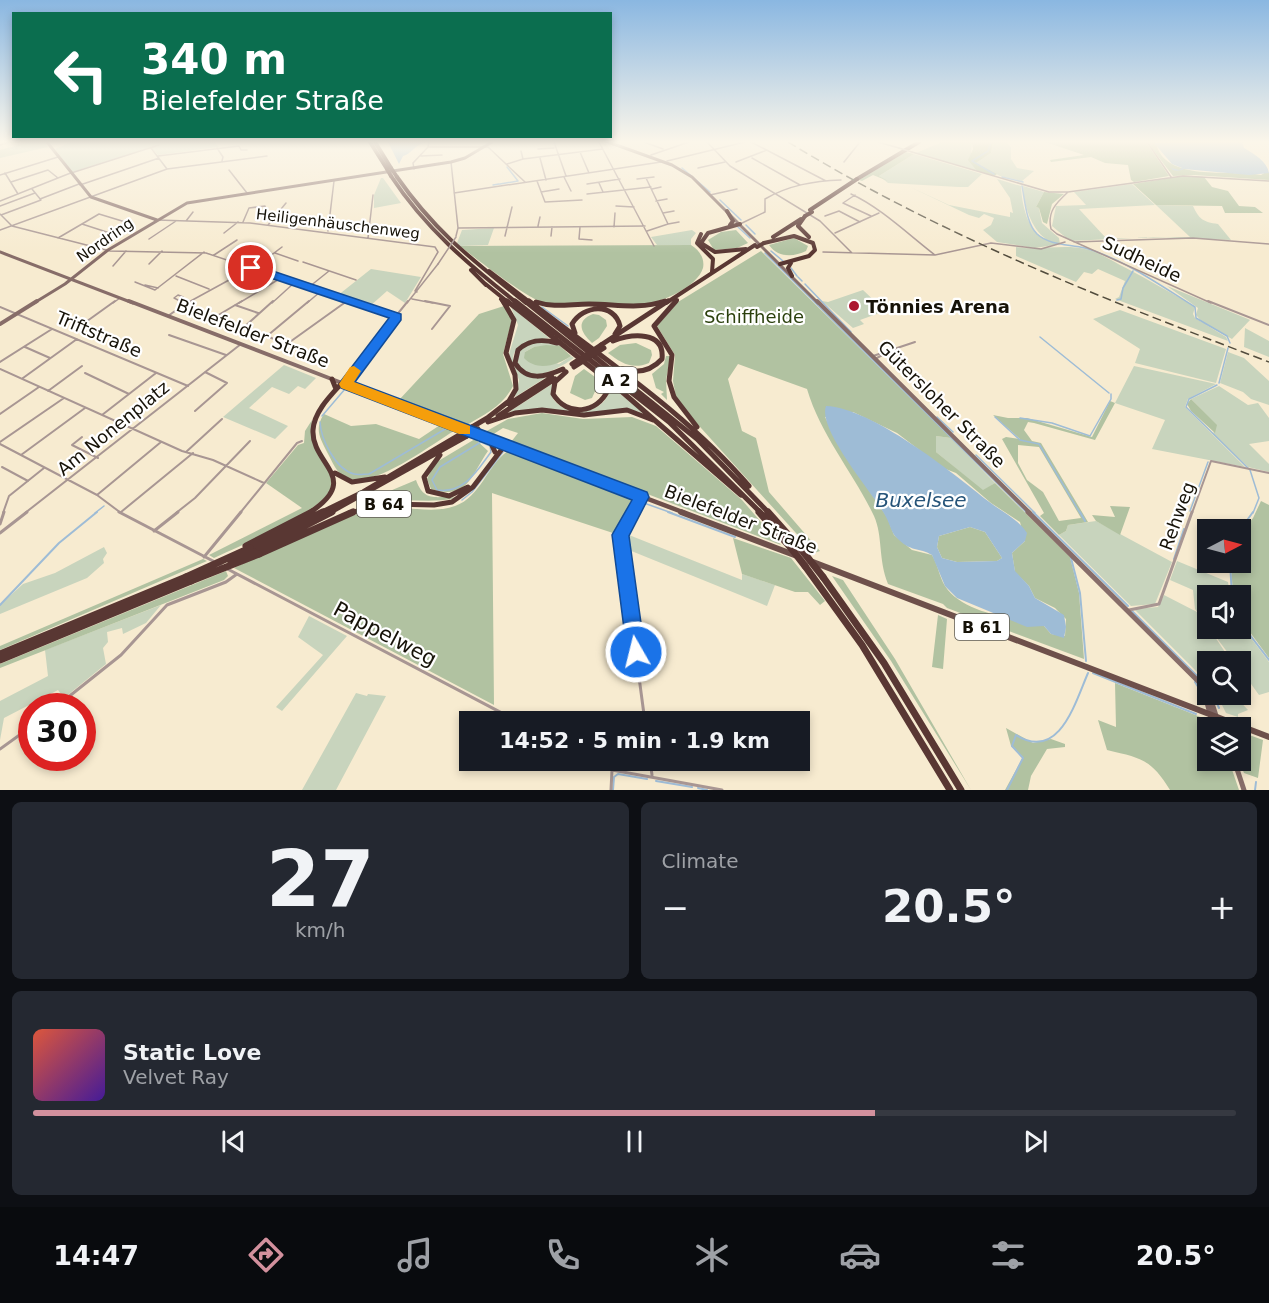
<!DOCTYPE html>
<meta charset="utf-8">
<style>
:root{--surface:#171b24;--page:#242831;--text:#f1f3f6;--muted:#9ea1a6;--line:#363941;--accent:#d2909d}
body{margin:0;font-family:"DejaVu Sans",sans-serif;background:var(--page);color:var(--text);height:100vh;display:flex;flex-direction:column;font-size:22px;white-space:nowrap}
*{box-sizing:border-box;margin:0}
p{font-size:20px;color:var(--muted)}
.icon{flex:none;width:33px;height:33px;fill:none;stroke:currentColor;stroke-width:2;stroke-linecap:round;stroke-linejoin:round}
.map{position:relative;height:790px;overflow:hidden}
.sheet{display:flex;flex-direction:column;gap:12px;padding:12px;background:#0d0f14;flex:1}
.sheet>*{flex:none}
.top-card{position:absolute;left:12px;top:12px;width:600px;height:126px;border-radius:0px;box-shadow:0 3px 9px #0003;background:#0b6e4f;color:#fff;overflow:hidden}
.needle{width:39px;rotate:84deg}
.fabs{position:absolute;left:1197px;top:519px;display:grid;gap:12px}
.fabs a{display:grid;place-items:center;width:54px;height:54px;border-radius:0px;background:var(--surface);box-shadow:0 3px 9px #0003;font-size:30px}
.speed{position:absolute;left:18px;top:693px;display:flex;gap:12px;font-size:30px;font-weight:700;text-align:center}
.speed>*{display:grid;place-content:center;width:78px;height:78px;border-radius:50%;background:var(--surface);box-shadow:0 3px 9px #0003;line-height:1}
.speed .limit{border:9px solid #d22;background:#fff;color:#111}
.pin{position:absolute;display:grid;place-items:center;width:51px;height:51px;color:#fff;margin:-26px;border:3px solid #fff;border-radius:50%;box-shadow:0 2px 6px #0007}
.me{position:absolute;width:66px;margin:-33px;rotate:352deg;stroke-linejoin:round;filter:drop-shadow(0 0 4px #0008)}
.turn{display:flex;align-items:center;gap:21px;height:126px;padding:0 30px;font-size:27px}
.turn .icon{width:78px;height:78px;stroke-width:2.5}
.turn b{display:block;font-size:42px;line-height:51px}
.big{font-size:45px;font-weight:700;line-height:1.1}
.sheet .tile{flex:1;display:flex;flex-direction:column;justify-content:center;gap:9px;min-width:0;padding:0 21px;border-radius:9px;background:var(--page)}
.sheet .dial{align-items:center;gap:0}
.dial b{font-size:78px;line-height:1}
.song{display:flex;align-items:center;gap:18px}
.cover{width:72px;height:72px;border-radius:9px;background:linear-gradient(135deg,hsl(10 70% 55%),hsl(260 70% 35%))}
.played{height:6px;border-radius:3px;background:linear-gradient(90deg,var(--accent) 70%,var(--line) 70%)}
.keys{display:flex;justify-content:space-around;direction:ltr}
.heat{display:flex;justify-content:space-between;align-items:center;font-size:33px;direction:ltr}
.sheet .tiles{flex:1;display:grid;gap:12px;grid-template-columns:1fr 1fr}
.tile:last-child{grid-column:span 2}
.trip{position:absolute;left:459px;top:711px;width:351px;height:60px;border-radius:0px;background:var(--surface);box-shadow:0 3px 9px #0003;font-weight:700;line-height:60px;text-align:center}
.menu{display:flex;height:96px;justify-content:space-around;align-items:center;background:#090b0e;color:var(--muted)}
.menu .icon{width:42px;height:42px}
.menu .on{color:var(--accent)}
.menu b{font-size:27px;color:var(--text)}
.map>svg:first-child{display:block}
</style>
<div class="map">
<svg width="1269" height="790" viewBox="0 0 1269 790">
<rect width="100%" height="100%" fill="#f7ebd0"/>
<path fill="#c8d4bd" d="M29 142H45L48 147 0 158V150Z
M71 142H214L219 147 158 155 151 147 72 172 55 149Z
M942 142H972L971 153 977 171 916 153Z
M993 142H1006L1011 147V159L1017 168 1034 171 1022 181 1000 176 976 163 991 153Z
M914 154 982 174 968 187H959L888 183 879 176Z
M381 178H383L401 203 374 208V195Z
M997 179 1021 186C1022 205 1027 231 1046 239 1031 228 1024 206 1023 186L1044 192 1036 207 1039 208 1042 223 1059 238 1060 244 1035 248 997 242 983 230 991 225 994 218 984 214 979 218 969 215 908 186 949 205 1010 217V212L1013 213 1010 198Z
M1132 184 1155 205 1079 209 1106 238 1190 237 1156 205 1193 206C1199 219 1203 222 1218 224L1231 240 1153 237 1070 241 1052 226 1056 206 1086 205 1074 192Z
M494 228 488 245 460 246 457 243 462 230Z
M692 230 696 233 691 239V245H657L651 237Z
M1016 247C1040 251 1062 244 1085 249 1100 252 1113 262 1126 268 1150 281 1172 293 1195 307L1193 314 1195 318 1226 337 1228 341 1115 299 1119 297 1125 281 1098 269 1092 274 1084 272 1076 282 1016 256Z
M371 269 421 277 405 303 387 291 369 307 337 296Z
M1167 286 1248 319 1250 320 1232 339 1203 323 1196 315 1198 308Z
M863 290 885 311 860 320 864 324 853 328 822 301 828 302Z
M511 307 549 338 527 342 514 353C508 374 530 377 545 378L515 397 519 380 509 354 518 325Z
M1120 310 1226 349 1216 383 1135 363 1140 349 1093 319Z
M1245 328 1269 341V357L1244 347Z
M530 343H554L560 346 534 347 525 352 559 364 571 356 574 358C558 369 525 388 516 359L521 349Z
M1228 352 1244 358 1269 381V405L1251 399 1243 392 1220 383Z
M284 365 316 378 305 389 298 386 289 394 272 387 249 408 288 426 275 439 223 417Z
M1134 366 1216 384 1188 399 1185 407 1245 467 1152 449 1165 420 1115 403Z
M552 384 553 399C569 420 608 414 610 386L647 415 637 411 590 414 542 408 509 412Z
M1219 386 1248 405 1258 403 1269 418V441L1249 444 1269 464V472L1248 467 1213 434 1216 425 1191 399Z
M936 436 951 438 995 483 983 491 936 452Z
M1096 521 1172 562 1155 604 1131 606 1059 535 1066 531 1068 525Z
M624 533 742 580V574L775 585 767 606 624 548Z
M104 547 107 553 103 559 104 563 87 578 0 614V605L23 584 55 573Z
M1177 561 1228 582 1230 595 1208 596 1207 624 1195 609 1193 590 1170 580Z
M1164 595 1199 613 1231 661 1208 662 1207 682 1134 609 1158 607Z
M161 605 146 623 123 634 122 628 107 632 108 642 103 648 106 664 64 698 58 690 4 718 0 740V701L48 676 45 650Z
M309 616 347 636 282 711 276 707 323 655 298 637Z
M1241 625 1269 662V692L1259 695 1241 670 1240 662 1234 661 1210 629 1240 628Z
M356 693 367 696 368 694 386 696 336 790H302Z
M1217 695H1234L1248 710 1238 714V717L1226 713Z"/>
<path fill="#b1c2a1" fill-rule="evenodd" d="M972 142H993L991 153 976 163 997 174 994 176 977 171 968 160 973 149Z
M1045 142H1146L1169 176 1134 182 1131 180 1128 165 1105 163 1091 157 1051 162 1050 160 1084 155Z
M1147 142H1156C1163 183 1231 169 1261 175L1266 172 1269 173V180L1194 175 1173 176Z
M906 152 914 154 879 176 888 181 873 175 862 181 859 180Z
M1183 176 1204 177 1212 187 1228 191 1239 206 1255 207 1263 213H1225L1222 206 1156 205 1133 184Z
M1044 192 1064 194 1052 204 1047 224 1043 222 1039 208 1036 207Z
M736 230 748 243 737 248 714 250 708 240 721 232Z
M794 238 808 246 806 251C794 257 778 258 769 245Z
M691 245C699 250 705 258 703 268 697 287 664 301 646 304 630 307 559 307 544 303 528 299 475 258 460 246Z
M761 251 951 438 936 436V452L983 490 995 483 1070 557 1079 593 1084 659 947 608 943 604 888 584C878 559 883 536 874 516 853 472 821 436 807 389L738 364 728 379 742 431 756 438 769 492 820 551 814 553 692 418 676 397 673 381 675 355 657 326 678 302ZM853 412 897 433 943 468 956 473 991 503 1020 522 1025 541 1012 553 1015 572 1029 586 1035 598 1055 608 1066 619 1065 636 1051 634 1044 626C1014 618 963 614 945 586 939 576 938 565 932 555L912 550 894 535 887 517 843 452 825 417Z
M504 306 512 320 503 354 513 386C503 406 485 414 467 425L399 400 479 314Z
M593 314 599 315 606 320 607 326 599 338 592 343C581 333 575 321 593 314Z
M636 343 651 350 652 355 649 363C632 370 621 363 608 353L620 345Z
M546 345 560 346 571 356C558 365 537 372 524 358L525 352 534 347Z
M666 356H670V359L666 380 667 400 661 394 664 392 656 388 652 374 664 364Z
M584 369 595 377 597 387 592 398 585 400 570 393 575 376Z
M1191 399 1217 425 1215 433 1191 411 1187 404Z
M1110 401 1115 403 1095 440 1034 423 1028 422 1024 430 1032 441 1041 443 1088 522 1068 525 1066 531 1059 535 1040 516 1044 513 1002 439 1006 437 1020 439 993 415 1008 418H1027L1092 437ZM1018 445 1039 447 1081 518 1059 521 1043 492 1027 480 1018 463Z
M542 413 583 419 632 417 656 426 742 500 781 545 511 442 518 433 503 428 492 435 485 432 508 419Z
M324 414 351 426 376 424 419 439 440 425 454 431C430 445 375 489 346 478 337 474 332 461 327 452 320 438 314 429 324 414Z
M312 420C308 451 328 454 331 479 331 483 332 488 329 492 316 514 240 546 214 558L209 555 302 508 266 483 298 445 304 443 305 431Z
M475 439 488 451C471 475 468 501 431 489L427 479 435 463Z
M508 451 636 501 619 535 492 493 494 705 234 568C280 547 328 519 378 509 403 504 430 515 455 506 481 497 487 465 508 451Z
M416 480C425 505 439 494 456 498 426 505 398 495 367 505L366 501Z
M1261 501 1269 505V658L1241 620 1240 596 1233 595 1231 563 1240 562 1241 533 1253 518Z
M1110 506 1130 507 1120 535 1096 521 1092 515 1115 517Z
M970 527 985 532 1002 558 997 561 957 562 942 558 937 547 939 536Z
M733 538 791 558 825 601 820 605 808 592H795L742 574Z
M203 559 207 561 0 650V646Z
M226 571 228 576 224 580 0 668V664Z
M832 576 843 580 895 659 971 790 891 661Z
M938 615 947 619 943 669 932 667Z
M1115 683 1203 718 1210 727 1208 728V760L1229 761 1239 790H1170C1151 759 1141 758 1107 750L1098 720 1116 727Z
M1006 728 1033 743 1051 739 1065 744V747L1047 749 1031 776 1028 790H1005L1023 757 1011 746Z
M1241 732 1263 740 1258 778 1244 773 1239 761Z"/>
<path fill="#9ebcd6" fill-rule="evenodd" d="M388 142H425C415 145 411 154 403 156L399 164Z
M1242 142 1244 148C1254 154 1267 161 1269 173L1249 175 1184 169C1180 171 1174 172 1171 168L1179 170 1182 168 1172 164 1154 143Z
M826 406C872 408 952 472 988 501 1002 512 1017 518 1027 533L1025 541 1012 553 1015 571 1029 586 1035 598 1064 615 1066 627 1064 638 1051 634 1044 626 1027 627 957 598 945 586 932 555C919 547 911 553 896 537 891 532 890 524 886 517 874 494 817 430 826 406ZM970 527 985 532 1002 558 997 561 957 562 942 558 937 547 939 536Z"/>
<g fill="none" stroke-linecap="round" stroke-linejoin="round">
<path stroke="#9ebcd6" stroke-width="1.5" d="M991 142 988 151 972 161 994 174
M682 168 710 192
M1002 177 1023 182
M500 184 518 181 507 167
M493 185 499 184
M1022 186C1025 200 1026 223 1037 234 1050 246 1070 244 1085 248 1124 259 1161 286 1195 307L1196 318 1227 336 1230 343
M720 200 741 220
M746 225 755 234
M738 227 750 238
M771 251 783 261
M765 253 1026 512
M791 268 797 276
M798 277 802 281
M805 284 851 332
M1117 300 1121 299 1123 288 1133 271
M542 307 568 326
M1040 337 1109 393
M1219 383 1228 348
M1217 385 1189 399 1186 407 1250 470 1259 498 1253 513
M322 416 345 389
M937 417 953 432
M995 417 1020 440 1039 444 1080 513
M1020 418 1052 423 1090 436 1111 399V394
M320 422C321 439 335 469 354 474 358 475 364 474 369 474L447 428
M481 442 490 446 491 452C477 471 464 494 437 490L432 480 440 467Z
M976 455 1035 513
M462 500 472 492 503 452
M641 502 672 513
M1190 511 1208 462
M95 513 104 506"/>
<path stroke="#9ebcd6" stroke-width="2" d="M668 512 735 537
M1033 512 1128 606
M1080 512 1085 521
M1240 530 1253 512
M1071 558 1080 593 1086 661
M1174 559 1184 529
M1230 562 1232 596
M0 605 59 543 97 512
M1132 611 1208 687
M1240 622 1269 660
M1093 673 1196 714
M1195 682 1202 693
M1213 694 1219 708
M656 781 692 787
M698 788 707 790
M613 790 614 777 618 774 647 779
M1007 790 1023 758 1012 746 1016 735C1059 762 1075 703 1088 673
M1255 790 1256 782"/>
<path stroke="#a89693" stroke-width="1.5" d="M554 142 566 176
M599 142 654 246
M644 142 663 149
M707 142 730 166 820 221 852 253
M751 142 826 181
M878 142 899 148
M1147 142 1171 177
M0 145 10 142
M428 147H488L525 182
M151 148 167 169
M217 148 223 157 222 161
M538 149 554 148
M521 151 523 159
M580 152 589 173
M912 152 1049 192H1068L1183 176 1269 181
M651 155 689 142
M158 156 239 146 241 150H247
M421 156 442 155
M540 158 546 180
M752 158 800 185
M667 161 745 142
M451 162 458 228 456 236
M736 162 767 150
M844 162 860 142
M507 164 523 159 603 149
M698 168 725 162
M414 169 413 163 428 147 429 142
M229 170 247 193
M5 173 18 194
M0 175 58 157
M564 177 571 191
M646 178 668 224 647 231
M637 179 654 177
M537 181 545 202 582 200
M11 182 48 170 58 178
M599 183 603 192
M587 184 620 179
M80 185 159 158
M652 189 661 187
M541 192 559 189
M1068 192C1056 203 1047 212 1051 229L1057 234 1211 303
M454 193 661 162
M587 194 651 187
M851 194C880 207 909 235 935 255
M710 195 737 189
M855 195 843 203 871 216
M40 199 79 184
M0 201 68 174 159 145
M656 201 667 199
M0 206 35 193
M616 206 634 207
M663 213 674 211
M0 214 12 226 110 251 206 253 355 303
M1 215 41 200 32 189
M825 216 839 211 860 222
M157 220 250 223 435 247 438 252 415 291 417 292
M186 221 193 212
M243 222 249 208 265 206 266 213 276 214
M668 224 679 222
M740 224 765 212V199C789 185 814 181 841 180
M268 225 286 203
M538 226 540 217
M580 227 579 239 592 240
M614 227 615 213
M458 228 645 226
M0 230 167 169 267 156
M328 231 334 181
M224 233 238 222
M835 233 879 213
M505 236 512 207
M551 236 552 227
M58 238 99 214 132 224 116 235 82 224
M368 238 373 195
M149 239 176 221
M1074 242 1193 238 1269 244
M823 252 935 255 991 243 1041 249 1065 242
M275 253 298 261
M214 255 237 240
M303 262 356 280
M235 263 257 247
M149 264 162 251
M113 266 126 251
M253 269 282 247
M176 276 209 289
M135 282 155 290 204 252
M145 285 158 288
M309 287 329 271
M412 299 433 303
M178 300 174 298 178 295 183 297 179 301 185 303
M113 303 120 298
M187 303 251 268
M239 303 281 278
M272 303 294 283
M307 303 320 292
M344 303 347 301
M407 303 438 264"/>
<path stroke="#a89693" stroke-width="2" d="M180 301 186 303
M350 301 397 317
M425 301 450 306 432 329
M1208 301 1269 325
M235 305 258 313
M0 307 188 386
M168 316 189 301
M210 320 242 301
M83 324 115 301
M240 326 287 344 347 301
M243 328 273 301
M169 335 226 355
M267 336 309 301
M25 347 50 358
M873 356 915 342
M875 359 886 353
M0 362 52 329
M0 369 182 451 213 460 264 483
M85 373 129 394
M23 378 77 339
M342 383 408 301
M347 383 353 373
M48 391 82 366
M195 411 227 383 205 372
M0 414 39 387
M102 415 156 373
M82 437 72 445 98 458
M0 442 64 398
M0 444 97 495 121 513
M186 452 222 419
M21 455 85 408
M2 467 28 481
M97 495 161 442
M121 512 193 453
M3 513 9 496 44 468
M25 513 241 344
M176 513 195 498 250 441
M240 513 297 443 302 441
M632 513 641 497
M1192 513 1211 461 1269 473"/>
<path stroke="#a89693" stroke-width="3" d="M119 512 213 561
M633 512 620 535 645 722
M0 524 4 512
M154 531 178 512
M0 533 27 512
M204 557 241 512
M218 564 519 722
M1129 610 1159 604 1192 512
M57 706 121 655 167 605 226 582 237 574
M0 749 32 726
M593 760 612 770 722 790
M650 760 652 775
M611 790 612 770"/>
<path stroke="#876d69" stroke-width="3" d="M47 142 91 197 157 220
M608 142 672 165 692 177 818 303
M0 252 133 303
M34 303 65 284 108 250 187 203 451 162 465 158 492 142"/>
<path stroke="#876d69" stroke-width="4" d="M129 301 342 383
M817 301 1030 513
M0 324 37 301"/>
<path stroke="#876d69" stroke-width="5" d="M1028 512 1208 691
M1203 688 1214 728
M1209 694 1220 728
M1234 760 1244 790"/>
<path stroke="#6e504b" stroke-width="4" d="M857 179 919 142"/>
<path stroke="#6e504b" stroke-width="4.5" d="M342 383 685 513"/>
<path stroke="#6e504b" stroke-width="6" d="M681 512 797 556
M813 562 1269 737"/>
<path stroke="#593733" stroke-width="4" d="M370 142 387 169
M375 142 391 168
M391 176C425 228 469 265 517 303
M397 177C436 233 474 261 526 303
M810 210 857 179
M727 211 733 221 730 225
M805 216 798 226 809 237
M740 224 708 233 701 243 715 252 746 249
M701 234 697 243 713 259 712 272
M773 237 801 219
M764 243 794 236 813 243 815 250 809 256 780 264
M791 263 788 268 792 276
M471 270 486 285
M489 271 531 303
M483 282 509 303
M501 299 504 303
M536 302 539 303
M660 303 666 301
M666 303 755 245
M674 303 677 300"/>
<path stroke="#593733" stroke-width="5" d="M507 301 621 391 741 495
M515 301 669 422 761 513
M525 301 697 439 769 513
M529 301C605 360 686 413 749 486
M676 301 654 326 672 355 669 381 674 397 697 427
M536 302C554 308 570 304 589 304 616 304 638 310 665 301
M575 333 572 324C583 305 614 302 620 326L615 334
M613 341C631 334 665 330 662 359 651 371 638 374 622 369
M557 343C543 339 530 339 518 350L515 363C527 382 545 377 563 369
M601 345 668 301
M566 372 555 382 553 394C567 417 597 414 608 390L604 380
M332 379 336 389
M509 404 552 377
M498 416 555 379
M486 419 509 401 516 389 515 375 506 353 514 320 503 301
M488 422 515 413 542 410 584 415 627 410 653 420
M472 427 489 417
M489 439 495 452
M440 455 424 477 428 491 449 496 468 487
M335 473 352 482 385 477
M309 513C363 478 311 465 313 430 314 412 330 396 342 383
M320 513 363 492 461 434
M329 513 467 436
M349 513 388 504 434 505 452 502 473 487 505 445"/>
<path stroke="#593733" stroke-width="7" d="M759 512 791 548
M768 512 801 549
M246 546 312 512
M250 548 323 512
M254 552 332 512
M259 554 353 512
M805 566 862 645 950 790
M823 577 884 663 961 790
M0 654 186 577
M0 660 191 581"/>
<path stroke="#524c3d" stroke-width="1.5" stroke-dasharray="9 4.5" stroke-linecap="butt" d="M788 142C940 235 1103 299 1269 362"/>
<path stroke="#a89693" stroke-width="1.5" d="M899 148 912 152
M438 264 456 237"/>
<path stroke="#593733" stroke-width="4" d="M391 168 397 177
M387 169 391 176
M805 216 812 212
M757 247 764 243"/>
<path stroke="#593733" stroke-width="5" d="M572 364 601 345
M574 367 604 348
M461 434 472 427
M467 436 478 429"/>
<path stroke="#593733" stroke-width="7" d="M791 548 805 566
M801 549 823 577
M231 563 254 552
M186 577 250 548
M191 581 259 554"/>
</g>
<linearGradient id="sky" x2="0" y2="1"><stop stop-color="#8ab7e1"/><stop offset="0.56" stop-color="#fbf6ea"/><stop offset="1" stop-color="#fbf6ea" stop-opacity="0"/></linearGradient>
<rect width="1269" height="253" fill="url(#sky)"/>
<path fill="#1a73e8" stroke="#114b97" stroke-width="1.5" d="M247 265H255L401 314V320L355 382 647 492 649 497 629 536 645 652 642 658 636 661 629 658 627 652 612 535 632 500 341 388V381L389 318 247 270Z"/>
<path fill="#f59e0b" d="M354 366 361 371 354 382 470 426V434H459L341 388 339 384 350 367Z"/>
<circle fill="#ac1730" stroke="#fff" stroke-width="2" cx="854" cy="306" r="6"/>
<g text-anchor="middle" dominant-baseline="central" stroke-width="4.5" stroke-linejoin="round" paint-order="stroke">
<g font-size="15" fill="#161208" stroke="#fff">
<text transform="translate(338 224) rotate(7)">Heiligenhäuschenweg</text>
<text transform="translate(105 240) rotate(-35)">Nordring</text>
</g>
<g fill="#fff" stroke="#5c5952" stroke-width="1.5">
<rect x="595" y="367" width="42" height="26" rx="4.5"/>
<rect x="357" y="491" width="54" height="26" rx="4.5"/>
<rect x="955" y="614" width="54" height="26" rx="4.5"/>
</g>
<g font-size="16" font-weight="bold" fill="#161208">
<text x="616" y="380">A 2</text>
<text x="384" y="504">B 64</text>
<text x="982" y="627">B 61</text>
</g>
<g font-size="18" fill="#161208" stroke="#fff">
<text transform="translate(1142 259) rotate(25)">Sudheide</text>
<text transform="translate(253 333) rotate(21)">Bielefelder Straße</text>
<text transform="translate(99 334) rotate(23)">Triftstraße</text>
<text transform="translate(942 404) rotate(45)">Gütersloher Straße</text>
<text transform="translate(113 428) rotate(-39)">Am Nonenplatz</text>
<text transform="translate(1177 516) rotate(-70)">Rehweg</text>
<text transform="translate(741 519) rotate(21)">Bielefelder Straße</text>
</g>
<g font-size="18" font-weight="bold" fill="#161208" stroke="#fff" text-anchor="start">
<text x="866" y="306">Tönnies Arena</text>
</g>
<g font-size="18" fill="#2b400d" stroke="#fff">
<text x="754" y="316">Schiffheide</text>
</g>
<g font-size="20" font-style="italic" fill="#265479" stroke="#fff">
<text x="921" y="500">Buxelsee</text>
</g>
<g font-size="21" fill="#161208" stroke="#fff">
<text transform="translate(385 634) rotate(28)">Pappelweg</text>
</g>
</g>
</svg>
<div class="fabs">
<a><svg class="needle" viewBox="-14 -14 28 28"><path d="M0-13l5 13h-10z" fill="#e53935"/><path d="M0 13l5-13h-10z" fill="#9ea1a6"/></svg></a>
<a><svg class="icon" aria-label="sound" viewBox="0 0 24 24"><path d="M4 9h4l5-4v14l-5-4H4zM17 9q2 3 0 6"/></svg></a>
<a><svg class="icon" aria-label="search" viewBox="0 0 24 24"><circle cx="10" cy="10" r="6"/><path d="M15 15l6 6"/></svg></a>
<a><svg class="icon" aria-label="layers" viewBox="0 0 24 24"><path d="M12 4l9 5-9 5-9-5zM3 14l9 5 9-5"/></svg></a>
</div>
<div class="speed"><div class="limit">30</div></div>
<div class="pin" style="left:251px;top:268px;background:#d93025"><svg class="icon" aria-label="arrive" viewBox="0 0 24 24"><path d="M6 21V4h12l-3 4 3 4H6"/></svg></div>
<svg class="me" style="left:636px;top:652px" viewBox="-20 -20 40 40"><circle r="17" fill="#1a73e8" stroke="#fff" stroke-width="3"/><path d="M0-11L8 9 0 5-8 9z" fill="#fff"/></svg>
<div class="trip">14:52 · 5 min · 1.9 km</div>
<div class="top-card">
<div class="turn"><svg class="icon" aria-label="left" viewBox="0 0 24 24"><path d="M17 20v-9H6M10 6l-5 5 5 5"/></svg><div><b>340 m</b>Bielefelder Straße</div></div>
</div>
</div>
<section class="sheet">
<div class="tiles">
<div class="tile dial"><b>27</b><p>km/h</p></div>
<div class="tile"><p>Climate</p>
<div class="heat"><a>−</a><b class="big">20.5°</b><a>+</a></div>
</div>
<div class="tile">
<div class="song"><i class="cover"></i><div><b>Static Love</b><p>Velvet Ray</p></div></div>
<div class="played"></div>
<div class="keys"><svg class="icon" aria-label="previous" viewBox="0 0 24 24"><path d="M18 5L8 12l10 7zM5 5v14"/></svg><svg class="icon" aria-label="pause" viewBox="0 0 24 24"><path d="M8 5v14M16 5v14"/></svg><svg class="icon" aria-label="next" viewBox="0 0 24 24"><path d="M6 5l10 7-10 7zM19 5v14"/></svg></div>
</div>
</div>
</section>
<nav class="menu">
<b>14:47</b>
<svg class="icon on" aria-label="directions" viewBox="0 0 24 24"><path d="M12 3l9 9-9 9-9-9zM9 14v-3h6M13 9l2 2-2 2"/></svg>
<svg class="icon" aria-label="music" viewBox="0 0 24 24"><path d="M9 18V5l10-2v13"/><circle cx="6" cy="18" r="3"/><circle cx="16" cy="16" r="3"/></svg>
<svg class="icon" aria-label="phone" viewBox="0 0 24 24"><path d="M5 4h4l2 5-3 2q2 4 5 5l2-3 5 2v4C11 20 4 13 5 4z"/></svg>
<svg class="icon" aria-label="climate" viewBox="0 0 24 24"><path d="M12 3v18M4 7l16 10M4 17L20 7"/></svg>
<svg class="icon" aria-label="car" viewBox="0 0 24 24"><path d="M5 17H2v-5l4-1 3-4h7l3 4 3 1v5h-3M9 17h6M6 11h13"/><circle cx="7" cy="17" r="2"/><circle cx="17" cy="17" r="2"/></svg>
<svg class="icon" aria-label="filters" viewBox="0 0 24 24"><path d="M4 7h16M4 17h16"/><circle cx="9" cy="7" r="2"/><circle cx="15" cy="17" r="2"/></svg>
<b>20.5°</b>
</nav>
